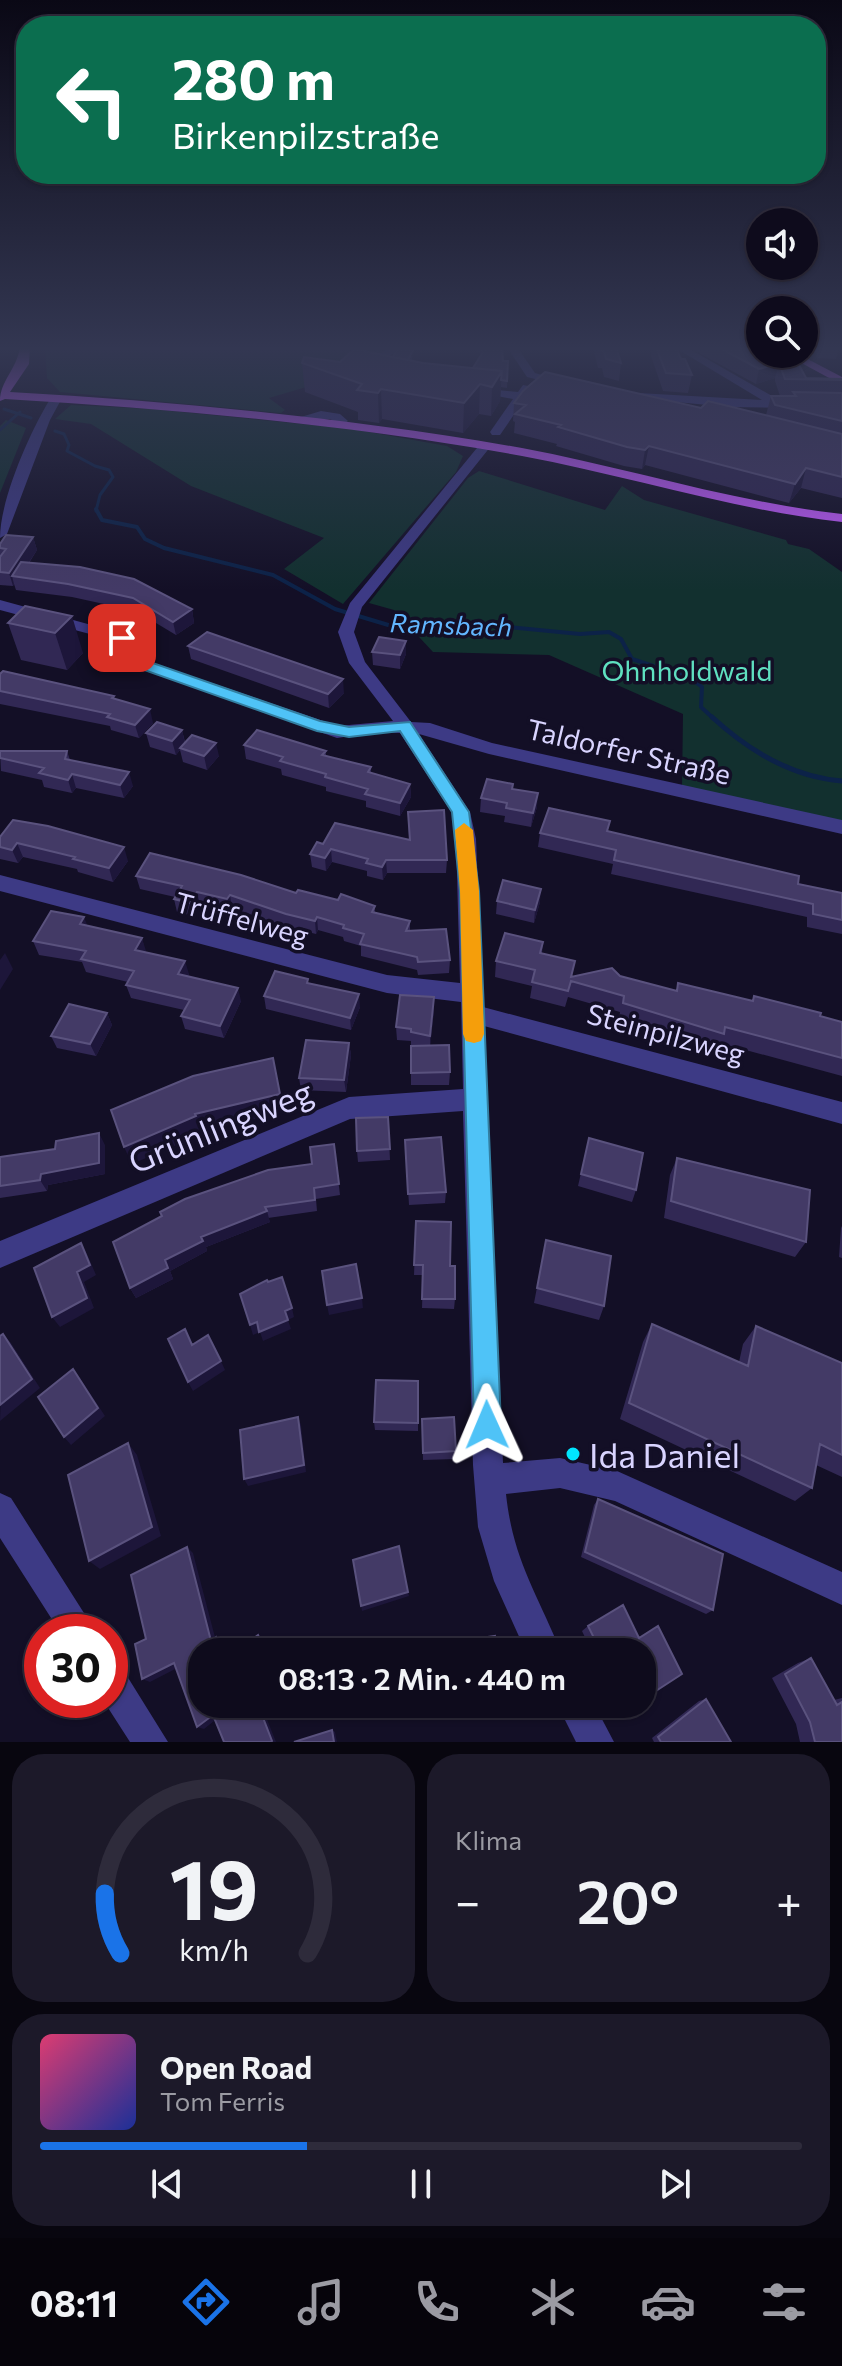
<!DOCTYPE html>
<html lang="de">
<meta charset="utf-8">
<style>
:root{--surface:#0e0b1c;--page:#1c1929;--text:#f1f3f6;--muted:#9b9ba3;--line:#2e2b3b;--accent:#1a73e8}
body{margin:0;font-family:Commissioner,sans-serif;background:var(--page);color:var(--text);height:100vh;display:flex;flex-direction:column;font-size:30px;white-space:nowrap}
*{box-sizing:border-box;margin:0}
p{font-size:26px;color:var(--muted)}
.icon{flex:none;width:44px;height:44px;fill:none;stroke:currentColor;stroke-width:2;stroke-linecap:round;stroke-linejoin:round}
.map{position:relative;height:1742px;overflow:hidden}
.sheet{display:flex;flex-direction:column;gap:12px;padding:12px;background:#08060f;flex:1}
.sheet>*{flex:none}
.top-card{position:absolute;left:16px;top:16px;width:810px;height:168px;border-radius:32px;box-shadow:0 2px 6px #0004,0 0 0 2px var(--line);background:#0b6e4f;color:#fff;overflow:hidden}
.fabs{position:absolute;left:746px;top:208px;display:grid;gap:16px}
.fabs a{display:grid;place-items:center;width:72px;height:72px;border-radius:50%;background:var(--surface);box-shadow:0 2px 6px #0004,0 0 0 2px var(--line);font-size:40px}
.speed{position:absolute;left:24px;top:1614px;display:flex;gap:16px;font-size:40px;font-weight:700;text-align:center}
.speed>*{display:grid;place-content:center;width:104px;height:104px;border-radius:50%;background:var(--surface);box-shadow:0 2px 6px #0004,0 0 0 2px var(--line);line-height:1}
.speed .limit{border:12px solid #d22;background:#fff;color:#111}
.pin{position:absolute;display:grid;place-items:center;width:68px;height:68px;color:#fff;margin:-34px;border-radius:16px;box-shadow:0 4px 12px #0006}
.me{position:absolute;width:88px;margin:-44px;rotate:359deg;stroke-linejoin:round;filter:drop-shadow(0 0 6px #0008)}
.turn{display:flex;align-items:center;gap:28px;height:168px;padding:0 24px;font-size:36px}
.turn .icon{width:104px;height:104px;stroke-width:2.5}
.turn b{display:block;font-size:56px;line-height:68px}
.big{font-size:60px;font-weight:600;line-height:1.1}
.sheet .widget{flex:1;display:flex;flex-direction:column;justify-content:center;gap:12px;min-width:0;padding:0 28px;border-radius:32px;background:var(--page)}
.sheet .dial{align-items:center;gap:0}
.dial svg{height:208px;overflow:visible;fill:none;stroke:var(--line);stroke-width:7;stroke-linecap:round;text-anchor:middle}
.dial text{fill:var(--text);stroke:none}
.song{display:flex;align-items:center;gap:24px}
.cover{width:96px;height:96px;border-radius:12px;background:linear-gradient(135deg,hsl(340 70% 55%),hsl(230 70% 35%))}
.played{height:8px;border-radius:4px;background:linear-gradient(90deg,var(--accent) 35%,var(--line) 35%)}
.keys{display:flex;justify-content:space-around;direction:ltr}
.heat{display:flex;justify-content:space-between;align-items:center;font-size:44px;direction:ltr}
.sheet .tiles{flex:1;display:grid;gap:12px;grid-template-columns:1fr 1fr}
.widget:last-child{grid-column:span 2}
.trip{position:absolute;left:188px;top:1638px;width:468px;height:80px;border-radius:32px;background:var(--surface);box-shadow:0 2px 6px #0004,0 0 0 2px var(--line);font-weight:600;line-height:80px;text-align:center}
.tabs{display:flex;height:128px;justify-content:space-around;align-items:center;background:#06040b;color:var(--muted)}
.tabs .icon{width:56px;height:56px}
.tabs .selected{color:var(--accent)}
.tabs b{font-size:36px;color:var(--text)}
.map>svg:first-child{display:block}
</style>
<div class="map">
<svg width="842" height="1742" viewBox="0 0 842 1742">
<rect width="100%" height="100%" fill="#130f26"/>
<path fill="#12302f" d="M45 347H396L357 372 269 398 285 410 281 413 60 392 47 378Z
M71 405 150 409 352 429 447 446 463 456 456 472 343 604 284 569 324 538 191 486 91 424 55 419Z
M6 420 26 428 0 493V426Z
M479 471 605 510 622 486 644 500 786 540 788 544 809 549 842 572V821L682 788 683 714 549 655 433 652 394 610 369 603 468 478Z"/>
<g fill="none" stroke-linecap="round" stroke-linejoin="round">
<path stroke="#0c2248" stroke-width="3" d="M4 409 31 418
M0 430 20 412
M55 431 64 434 69 445 67 451 95 466 109 470 113 477 100 495 96 511"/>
<path stroke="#0c2248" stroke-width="4" d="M96 509 102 520 137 527 145 539 164 548 273 575 335 609 395 627 434 629 466 623 580 634 609 632 621 639 632 659 690 678 702 687 701 707 714 719"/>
<path stroke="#0c2248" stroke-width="5" d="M712 717C749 751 791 777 842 781"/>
<path fill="#3d3a85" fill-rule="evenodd" d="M391 347H403L367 370 357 368Z
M507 347H517L535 373 570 383 564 386 527 377Z
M674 347H686L779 400 842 401V409L729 407 634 398 632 396 638 393 762 400Z
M523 385 533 387 500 435H492L490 432 513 399 471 391 477 388 518 392Z
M52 396 62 398 50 420 7 534 0 538C0 499 31 429 52 396Z
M321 411 340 414 348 421 342 425 330 419 307 421 301 417Z
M481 443 491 446 362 607 354 632 365 662 411 722 430 723 492 743 842 820V834L489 754 419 734 470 812 476 839 483 1007 842 1102V1124L484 1026 503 1463 560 1458 617 1471 842 1572V1605L615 1501 560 1488 506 1494C513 1560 537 1593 561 1652H526L494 1581 478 1527 473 1465 463 1111 350 1119 0 1268V1241L349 1097 463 1089 461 1002 387 993 0 891V875L387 975 460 983 456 839 452 813 400 733 379 732 337 738 129 665 116 641 0 610V600L128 635 141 659 338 726 393 721 349 663 338 632 350 603Z
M0 1493 11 1498 96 1632H60L0 1538Z
M110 1663 122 1668 168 1742H130L103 1700H110Z
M557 1704H594L614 1742H576Z"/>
<path fill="#c25bff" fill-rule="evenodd" d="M20 347H30L29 364 10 392C182 402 352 418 522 448 629 468 733 502 842 514V522C733 510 630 476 522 456 351 425 179 409 5 399L0 401C0 381 17 369 20 347Z
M785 354H798L842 377V385Z"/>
</g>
<path fill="#312854" d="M476 347H502L503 361H508L507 388 501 387 500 401 491 416 479 414 463 433 382 419 379 423 358 420V412L305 392 302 363 340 362 413 356 411 361 473 368 481 356Z
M593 347H616L621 363 619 381 604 377 602 368H598Z
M652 347H676L681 359 692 375 688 393 663 391 651 356Z
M688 347H760L788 361 787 363 806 378 842 379V498L801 488 789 503 645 465 642 469 624 466 556 446 557 444 514 433 515 422 513 421 514 403 701 408 766 415 771 396H780L775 381V378L756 384Z
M810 347H839V348L836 359 817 358 816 353 812 352Z
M33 537 37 550 29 563 192 609 194 623 176 635 136 611 72 597 16 590 14 584 13 586 0 585V544Z
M25 606 83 653 67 670 21 660 8 623Z
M406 641V654L400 669 373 665 372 652Z
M188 646 344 693 329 708 191 659Z
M0 674 114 696 115 699 153 723 139 738 111 730 110 726 0 704Z
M182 730 185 742 219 756 207 770 183 762 180 750 176 755 150 747 146 733Z
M244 745 326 751V756L371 767V773L410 784 411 797 400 816 366 807V801L326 791V787L282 775 281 769 246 759Z
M0 751H67L70 760 133 786 124 798 76 788 72 793 44 787 42 780 1 771Z
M513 789 537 807 531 827 504 822 505 816 480 812 481 798Z
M408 812 447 860 446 873H387L383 880 367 876V871L332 862 326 871 312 867 310 854 323 844 409 840Z
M608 832 798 884 842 893V934L807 927V917L611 874 613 864 538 847 540 833Z
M0 837 128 861 113 882 78 872 77 869 23 857 18 863 0 859Z
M136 876 296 893 375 906V913L410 921V931L450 960 449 973 418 975 417 970 361 956V946L344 941 343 937 318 930 316 934 288 927 232 908 230 912 200 905 193 916 177 912 174 899 175 897 140 889Z
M497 901 540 902 534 923 496 914Z
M88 926 142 938 145 952 189 974 188 976 241 1001 224 1038 185 1029 181 1016 184 1010 131 998 126 985 128 982 86 972 82 962 39 955 33 941Z
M543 942 542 953 572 977 620 976 676 991 678 983 752 1001 754 996 842 1022V1076L720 1043 718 1049 619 1019 620 1012 568 997 565 1007 530 998 532 986 495 977 496 961Z
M264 996 360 1007 351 1030 266 1009Z
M434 1010 430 1046 450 1072 449 1085H411V1046H418L411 1045V1041L397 1040 396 1027Z
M107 1013 112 1025 96 1056 57 1048 51 1036Z
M349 1043 351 1055 346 1092 301 1090 299 1078Z
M388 1117 390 1160 358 1162 357 1151Z
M589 1138 636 1190 632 1202 578 1186Z
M405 1140 446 1192 445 1203 409 1205Z
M334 1144 340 1195 316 1199 317 1211 268 1218 270 1222 206 1247 207 1251 170 1271 173 1279 136 1298 130 1288 312 1164Z
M105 1145V1174L48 1185 47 1191 0 1198V1157Z
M677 1158 806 1242 795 1257 664 1218 670 1175Z
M416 1221 450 1266 455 1299 454 1309 422 1308 423 1275H414Z
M842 1226V1258L839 1257 841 1228Z
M546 1240 604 1306 599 1320 534 1303Z
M652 1324 739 1362 743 1344 756 1326 842 1363V1477L816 1465 812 1488 795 1501 620 1419 643 1342Z
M418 1381V1431L375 1430 374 1422Z
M422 1419 456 1451 455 1459 423 1460Z
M598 1499 713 1610 706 1614 581 1557 594 1505Z
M588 1626 642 1652H592L582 1631Z
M811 1658 834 1700 842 1698V1742H800L796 1724 772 1678 798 1663Z
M706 1699 731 1742H654L652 1738 699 1701Z
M616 1704H635L619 1712Z"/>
<path fill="#1d163a" d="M779 363 775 378 756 384 759 369Z
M502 371 500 401 491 416 492 387Z
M480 384 479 414 463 433 464 403Z
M381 389 382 419 379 423 378 393Z
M649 446 645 465 642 469 645 450Z
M806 468 801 488 789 503 795 484Z
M33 537 37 550 19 577 12 576 14 584 13 586 9 573Z
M192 609 194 623 176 635 173 622Z
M72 616 83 653 67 670 55 633Z
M406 641V654L400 669V655Z
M343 679 344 693 329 708 328 694Z
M150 709 153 723 139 738 135 725Z
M182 730 185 744 180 748V750L176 755 172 741Z
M216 743 219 756 207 770 204 756Z
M129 772 133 786 124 798 120 785Z
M72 774 76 788 72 793 68 780Z
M410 784 411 797 400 816V803Z
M538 793 537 807 531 827 533 813Z
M17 843 23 857 18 863 12 850Z
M124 847 128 861 113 882 109 868Z
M331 849 332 862 326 871 325 858Z
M386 860 387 873 383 880 382 867Z
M541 889 540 902 534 923 535 910Z
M197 892 200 905 193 916 190 903Z
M230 895 232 908 230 912 227 899Z
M84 917 89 930 80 924Z
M317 917 318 930 316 934 315 921Z
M142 938 146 951 139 963 135 950Z
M5 953 13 969 0 990V960Z
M185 961 189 974 182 987 178 974Z
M238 988 241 1001 224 1038 220 1026Z
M359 994 360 1007 351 1030 350 1018Z
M434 997V1010L430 1049V1036Z
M107 1013 112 1025 96 1056 90 1044Z
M349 1043 351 1055 346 1092 344 1080Z
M280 1094 284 1112 201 1132 202 1134 132 1164 124 1147 195 1114Z
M99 1133 105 1145V1174L48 1185 47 1191 40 1180 41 1174Z
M267 1211 270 1222 206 1247 207 1251 170 1271 173 1279 136 1298 130 1288 165 1260 201 1237Z
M81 1243 87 1254 96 1275 84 1282 94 1308 60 1327 52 1317 77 1272Z
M362 1298 363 1308 329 1315 327 1305Z
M292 1308 294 1317 288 1320 291 1329 263 1341 260 1332 253 1335 250 1325Z
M3 1334 11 1343 40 1388 0 1421Z
M221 1361 225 1370 193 1391 188 1382Z
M73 1369 80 1378 105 1416 71 1445 64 1437Z
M298 1417 301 1425 306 1472 248 1486 244 1479Z
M128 1443 137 1455 161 1536 100 1569 89 1561Z
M187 1547 193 1553 217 1645 211 1641Z
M408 1592 409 1596 362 1611 361 1606Z
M258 1635 263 1640 268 1652H265Z
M216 1637 222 1642 226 1652H222Z
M174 1663 181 1666 150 1682 142 1679Z
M276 1704H284L266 1717 276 1742H271L262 1715Z
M213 1715 219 1717 204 1729 197 1727Z
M332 1730 335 1732 337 1742H334Z"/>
<path fill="#433a66" stroke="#5a527e" stroke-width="2" d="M480 347H502L503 361H508L507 381 501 380 502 371 473 368 483 352Z
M600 347H616L621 363 606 359 604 351H601Z
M656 347H676L681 359H685L692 375 666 373Z
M718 347H760V354H784L788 361 759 369Z
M354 349 423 363 502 371 492 387 480 384 464 403 381 389 378 393 357 390 362 384 302 363 304 357 340 362Z
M397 349 413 350 408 360 393 357Z
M779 363H798L806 378 842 379V380L785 379Z
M545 372 701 408 708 401 842 434V477L806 468 795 484 649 446 645 450 627 447 558 427 561 425 515 414 526 405 514 403 523 391Z
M793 392 842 393V421L775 405 771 396H796Z
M6 535 33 537 9 573 0 572V557L6 549 0 548V544Z
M21 562 80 567 134 579 192 609 173 622 133 598 68 584 12 576Z
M25 606 72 616 55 633 8 623Z
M207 632 343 679 328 694 188 646Z
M379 637 406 641 400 655 372 652Z
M3 671 114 696 112 698 150 709 135 725 107 717 110 714 0 691V674Z
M157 722 182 730 172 741 146 733Z
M257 730 326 751 322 755 371 767 368 772 410 784 400 803 365 794 368 789 325 777 326 774 280 761 283 757 244 745Z
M192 735 216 743 204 756 180 748Z
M0 751H67L65 759 129 772 120 785 72 774 68 780 39 773 44 768 0 758Z
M487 779 513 784 512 789 538 793 533 813 506 808 507 803 481 798Z
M549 808 610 821 607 831 799 876 798 884 842 893V920L813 914V904L614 860 616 850 540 833Z
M444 810 447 860H386L382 867 366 863 368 859 331 849 325 858 310 854 317 842 323 844 335 823 410 840 408 812Z
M13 820 48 826 124 847 109 868 73 859 75 857 17 843 12 850 0 847V837Z
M150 853 241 875 296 893 298 890 338 900 341 894 375 906 372 912 410 921 406 931 446 929 450 960 418 962 417 957 360 944 364 934 343 928 344 925 317 917 315 921 286 914 230 895 227 899 197 892 190 903 174 899 182 886 136 876Z
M503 880 541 889 535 910 497 901Z
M51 911 84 917 80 924 142 938 135 950 185 961 178 974 238 988 220 1026 181 1016 190 1000 126 985 134 971 81 959 86 951 33 941Z
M505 933 543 942 540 953 575 961 571 977 612 968 620 976 677 991 678 983 753 1001 754 996 821 1013 820 1016 842 1022V1058L725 1027 724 1034 623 1003 624 996 571 981 568 991 532 982 535 970 496 961Z
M275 971 308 979 307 983 359 994 350 1018 264 996Z
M400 995 434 997 430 1036 411 1032V1029L396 1027Z
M69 1004 107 1013 90 1044 51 1036Z
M306 1040 349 1043 344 1080 299 1078Z
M449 1045 450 1072 411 1073V1046Z
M273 1058 280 1094 195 1114 196 1116 124 1147 111 1110 193 1076Z
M388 1117 390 1149 357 1151 356 1118Z
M99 1133V1163L41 1174 40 1180 0 1186V1157L55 1149 56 1141Z
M441 1137 446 1192 408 1194 405 1140Z
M589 1138 643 1153 636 1190 581 1174Z
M334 1144 339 1184 314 1188 315 1200 265 1207 267 1211 201 1237 203 1241 165 1260 168 1268 130 1288 113 1242 162 1216 160 1212 185 1199 268 1170 312 1164 310 1147Z
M677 1158 810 1190 806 1242 671 1201Z
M416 1221 451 1222 450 1266H455V1299H422L423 1265H414Z
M546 1240 611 1256 604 1306 537 1288Z
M81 1243 90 1265 77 1272 87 1298 52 1317 34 1268Z
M356 1264 362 1298 327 1305 322 1271Z
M282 1277 292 1308 285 1311 288 1320 259 1332 257 1322 250 1325 240 1294 267 1280 268 1282Z
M652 1324 748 1366 756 1326 842 1363V1455L820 1444 812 1488 629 1403Z
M185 1329 192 1345 208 1335 221 1361 188 1382 168 1339Z
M3 1334 32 1379 0 1405V1336Z
M73 1369 98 1408 64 1437 38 1397Z
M376 1380 418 1381V1423L374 1422Z
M298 1417 304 1465 244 1479 240 1430Z
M454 1417 456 1451 423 1453 422 1419Z
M128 1443 152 1527 89 1561 68 1475Z
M598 1499 723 1554 713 1610 585 1552Z
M399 1546 408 1592 361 1606 353 1560Z
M187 1547 211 1641 216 1637 222 1652H202V1704H276L262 1715 272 1741 271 1742H224L213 1715 197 1727 174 1663 142 1679 135 1644 146 1639 131 1575Z
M623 1605 639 1638 658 1626 682 1674 642 1700V1652H601L588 1626Z
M258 1635 265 1652H236Z
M495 1636 497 1652H434L433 1645Z
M811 1658 837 1705 842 1702V1742H815L810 1722 785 1674Z
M706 1699 731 1742H661L658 1737Z
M625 1704H635L627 1709Z
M332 1730 334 1742H294Z"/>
<linearGradient id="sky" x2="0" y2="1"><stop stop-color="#0a0815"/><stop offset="0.59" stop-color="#333752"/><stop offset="1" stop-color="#333752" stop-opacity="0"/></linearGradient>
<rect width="842" height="591" fill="url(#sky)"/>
<path fill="#4fc3f7" stroke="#337fa1" stroke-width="2" d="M122 634 127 635 141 659 320 721 349 727 410 722 469 812 479 891 501 1425 497 1435 487 1439 478 1435 474 1425 460 891 452 812 400 731 349 737 317 731 130 665 115 638Z"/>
<path fill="#f59e0b" d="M464 823 473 830 479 891 484 1034 481 1041 474 1043 466 1041 463 1034 460 891 455 830Z"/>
<circle fill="#00e5ff" stroke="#130f26" stroke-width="3" cx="573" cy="1454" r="8"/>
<g text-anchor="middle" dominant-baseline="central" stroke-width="7" stroke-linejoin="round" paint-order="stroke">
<g font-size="26" font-style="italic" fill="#62b6ff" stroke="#130f26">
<text transform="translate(451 624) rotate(2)">Ramsbach</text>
</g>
<g font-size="28" fill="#5fe0c0" stroke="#130f26">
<text x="687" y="670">Ohnholdwald</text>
</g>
<g font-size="28" fill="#d9d4ff" stroke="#130f26">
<text transform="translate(629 751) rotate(13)">Taldorfer Straße</text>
<text transform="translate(242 918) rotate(15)">Trüffelweg</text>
<text transform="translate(666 1033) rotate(15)">Steinpilzweg</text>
</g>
<g font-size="34" fill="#d9d4ff" stroke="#130f26">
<text transform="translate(220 1125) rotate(-22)">Grünlingweg</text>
</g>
<g font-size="34" fill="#d9d4ff" stroke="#130f26" text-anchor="start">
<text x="589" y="1454">Ida Daniel</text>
</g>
</g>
</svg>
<div class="fabs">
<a><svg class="icon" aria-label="sound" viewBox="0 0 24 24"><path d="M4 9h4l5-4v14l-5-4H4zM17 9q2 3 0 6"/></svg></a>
<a><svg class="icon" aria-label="search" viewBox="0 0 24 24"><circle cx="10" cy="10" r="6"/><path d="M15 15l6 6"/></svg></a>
</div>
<div class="speed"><div class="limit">30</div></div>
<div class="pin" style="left:122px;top:638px;background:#d93025"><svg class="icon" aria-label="arrive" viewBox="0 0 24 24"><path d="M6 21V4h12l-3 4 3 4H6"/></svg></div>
<svg class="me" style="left:487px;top:1425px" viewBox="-20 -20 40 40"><path d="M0-17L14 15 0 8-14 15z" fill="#4fc3f7" stroke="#fff" stroke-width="4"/></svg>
<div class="trip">08:13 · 2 Min. · 440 m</div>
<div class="top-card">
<div class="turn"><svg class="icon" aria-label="left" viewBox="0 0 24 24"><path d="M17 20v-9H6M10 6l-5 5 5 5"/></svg><div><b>280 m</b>Birkenpilzstraße</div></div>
</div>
</div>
<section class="sheet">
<div class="tiles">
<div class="widget dial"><svg viewBox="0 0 100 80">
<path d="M14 69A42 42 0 1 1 86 69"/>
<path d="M14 69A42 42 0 0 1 8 46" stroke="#1a73e8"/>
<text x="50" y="56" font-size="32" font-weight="700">19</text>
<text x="50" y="72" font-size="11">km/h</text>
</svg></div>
<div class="widget"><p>Klima</p>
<div class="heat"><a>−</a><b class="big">20°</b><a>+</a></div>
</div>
<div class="widget">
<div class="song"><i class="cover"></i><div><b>Open Road</b><p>Tom Ferris</p></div></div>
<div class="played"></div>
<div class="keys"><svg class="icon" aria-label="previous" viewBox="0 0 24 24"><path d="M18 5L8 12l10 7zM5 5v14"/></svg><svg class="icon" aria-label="pause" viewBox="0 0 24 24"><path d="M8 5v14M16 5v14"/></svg><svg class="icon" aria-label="next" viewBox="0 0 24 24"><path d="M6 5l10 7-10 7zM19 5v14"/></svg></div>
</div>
</div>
</section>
<nav class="tabs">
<b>08:11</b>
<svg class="icon selected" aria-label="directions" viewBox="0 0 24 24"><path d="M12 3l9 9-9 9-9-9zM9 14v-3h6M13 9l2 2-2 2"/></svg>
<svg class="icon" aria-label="music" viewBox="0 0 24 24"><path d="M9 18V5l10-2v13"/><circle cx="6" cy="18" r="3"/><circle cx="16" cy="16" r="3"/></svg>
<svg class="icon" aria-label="phone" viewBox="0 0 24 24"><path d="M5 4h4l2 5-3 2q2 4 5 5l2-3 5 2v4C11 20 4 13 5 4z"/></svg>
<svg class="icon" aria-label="climate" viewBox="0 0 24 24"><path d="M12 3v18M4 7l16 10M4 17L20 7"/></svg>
<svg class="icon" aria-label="car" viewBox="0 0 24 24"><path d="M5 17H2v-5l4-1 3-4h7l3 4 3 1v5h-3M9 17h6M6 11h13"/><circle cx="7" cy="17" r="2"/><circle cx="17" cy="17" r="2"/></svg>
<svg class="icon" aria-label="filters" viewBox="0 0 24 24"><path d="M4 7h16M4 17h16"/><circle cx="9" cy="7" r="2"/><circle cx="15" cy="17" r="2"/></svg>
</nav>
